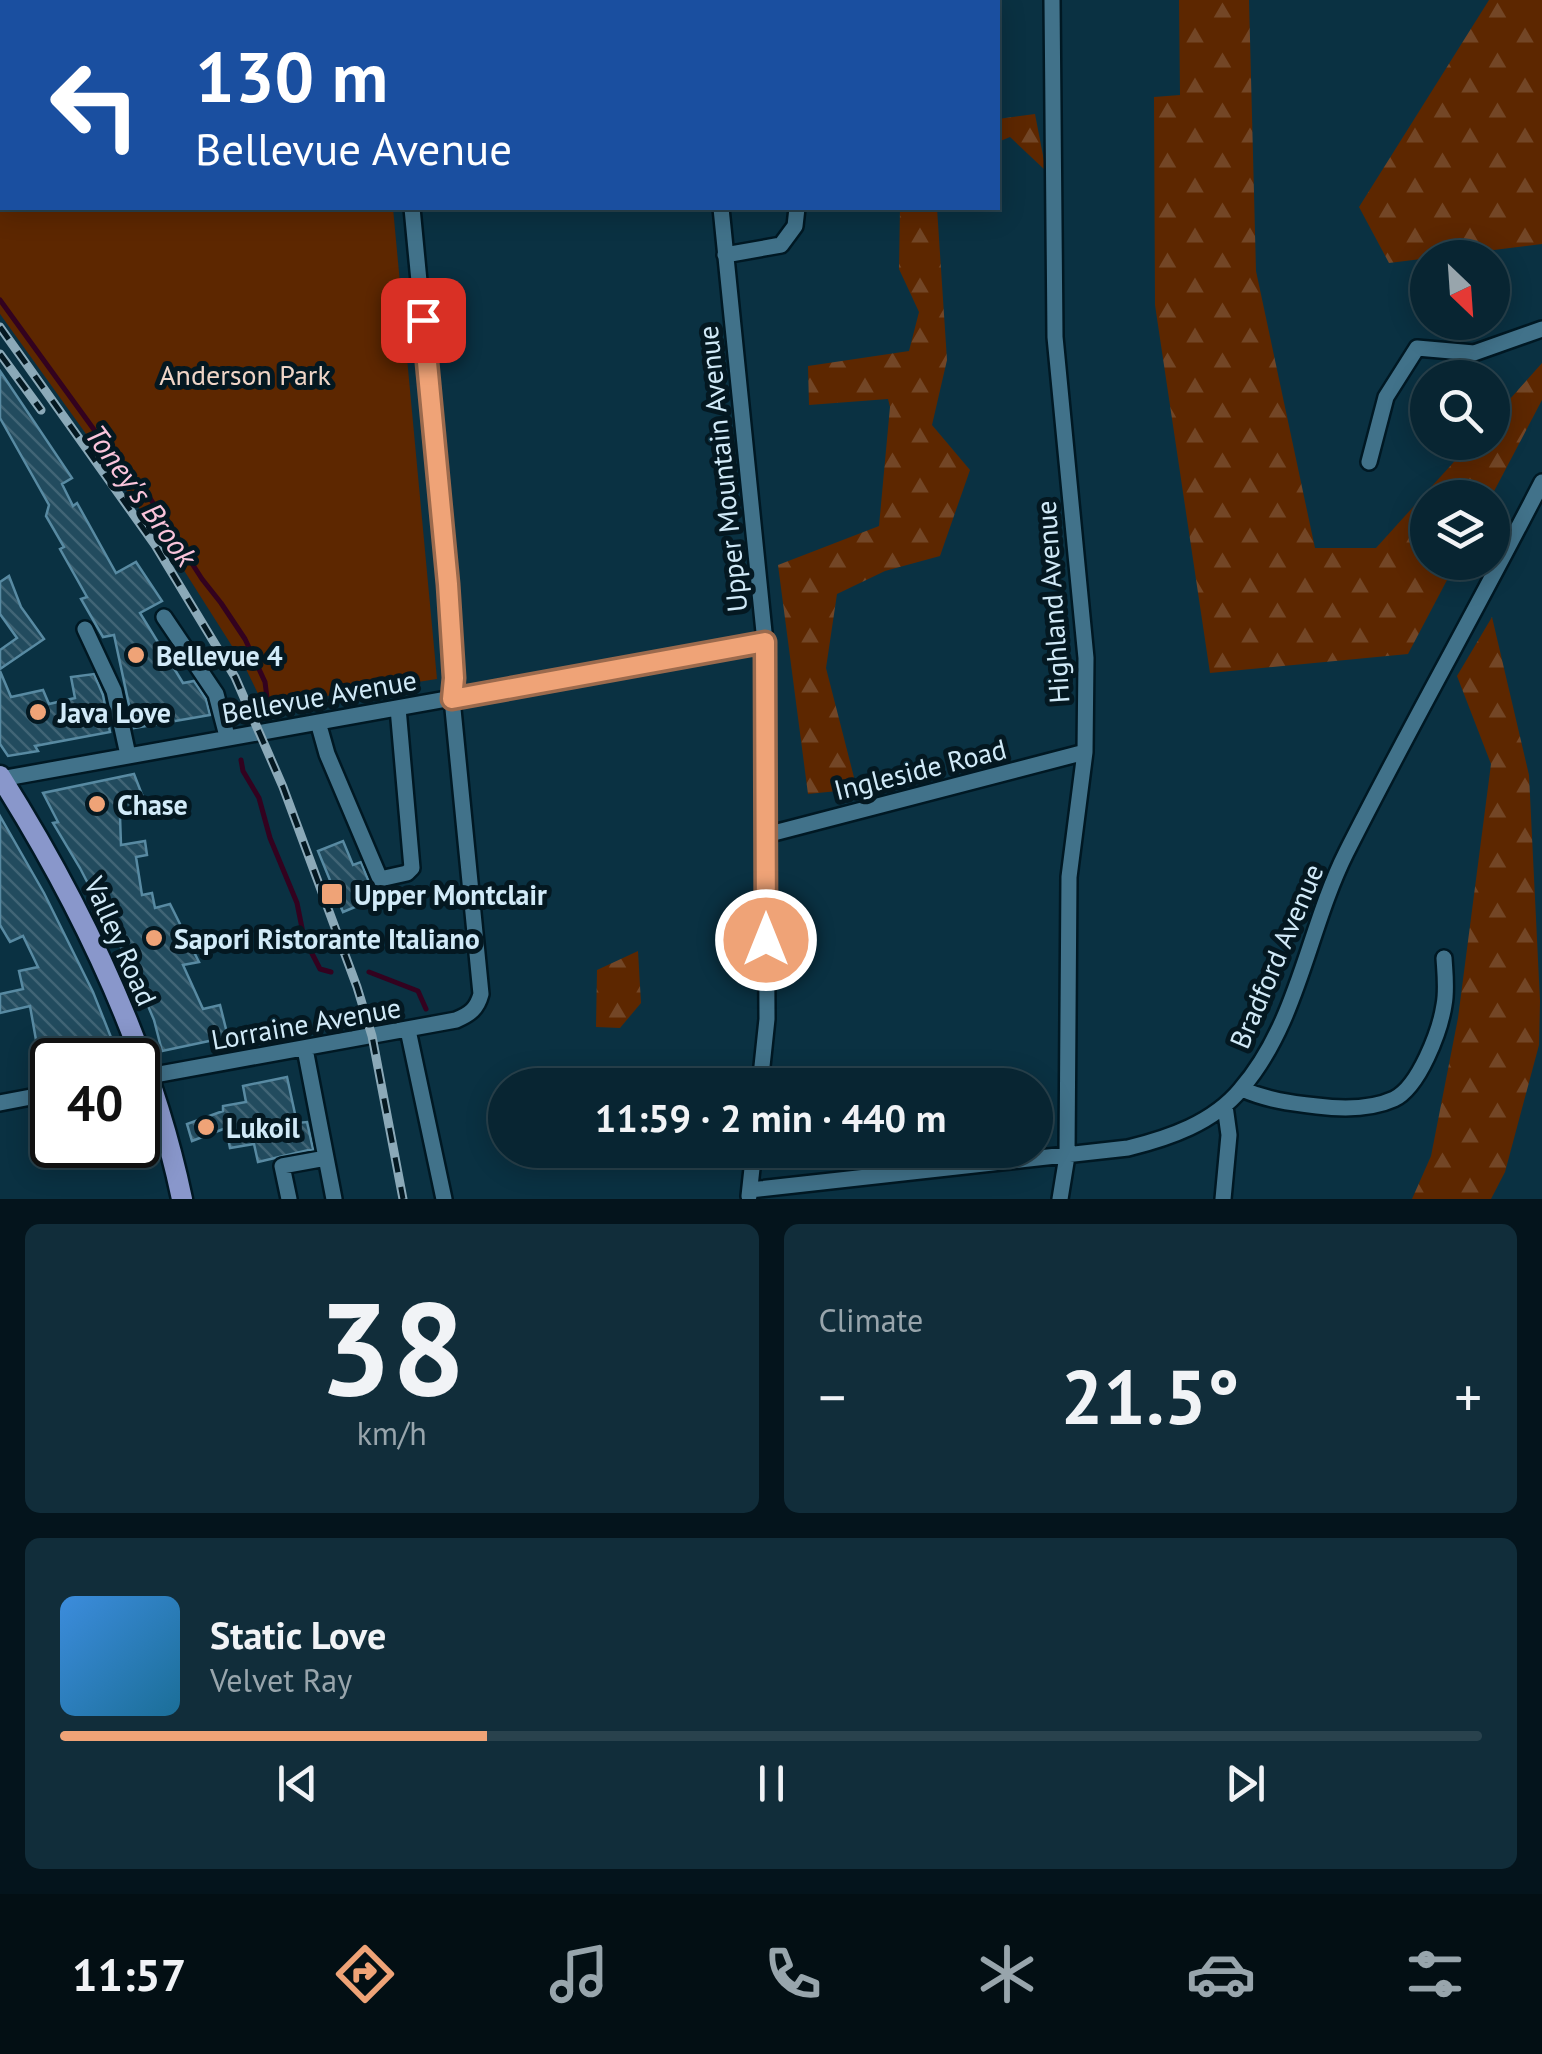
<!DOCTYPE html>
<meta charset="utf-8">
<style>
:root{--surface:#082532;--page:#112d3a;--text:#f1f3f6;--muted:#98a5ac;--line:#29424d;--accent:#efa377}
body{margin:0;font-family:"PT Sans",sans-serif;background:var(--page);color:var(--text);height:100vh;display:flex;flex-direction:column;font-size:38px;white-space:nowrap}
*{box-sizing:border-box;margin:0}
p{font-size:32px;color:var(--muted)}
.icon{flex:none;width:55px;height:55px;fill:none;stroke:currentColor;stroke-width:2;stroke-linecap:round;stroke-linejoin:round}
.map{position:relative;height:1199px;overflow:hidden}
.sheet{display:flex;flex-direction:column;gap:25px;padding:25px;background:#04141c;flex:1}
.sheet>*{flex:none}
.guide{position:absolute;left:0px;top:0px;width:1000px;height:210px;box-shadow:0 5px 25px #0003,0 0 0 2px var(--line);background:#1a4fa0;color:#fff;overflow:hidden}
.needle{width:65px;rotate:155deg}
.buttons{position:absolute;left:1410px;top:240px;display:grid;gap:20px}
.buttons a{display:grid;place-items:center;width:100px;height:100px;border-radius:50%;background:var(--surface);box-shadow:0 5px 25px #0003,0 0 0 2px var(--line);font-size:50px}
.speed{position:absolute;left:30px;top:1038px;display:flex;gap:20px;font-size:50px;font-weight:700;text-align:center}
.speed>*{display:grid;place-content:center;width:130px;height:130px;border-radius:50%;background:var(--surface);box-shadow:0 5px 25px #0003,0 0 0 2px var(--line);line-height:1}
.speed .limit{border:5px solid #111;border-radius:15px;background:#fff;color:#111}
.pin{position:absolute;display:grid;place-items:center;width:85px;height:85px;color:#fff;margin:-42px;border-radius:20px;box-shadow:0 5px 15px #0006}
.me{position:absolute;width:110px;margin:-55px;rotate:0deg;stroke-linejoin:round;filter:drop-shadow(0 0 8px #0008)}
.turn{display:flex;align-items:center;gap:35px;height:210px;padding:0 30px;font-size:45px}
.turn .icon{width:130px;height:130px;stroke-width:2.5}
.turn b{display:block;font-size:70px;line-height:85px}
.big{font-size:75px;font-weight:700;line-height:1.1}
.sheet .widget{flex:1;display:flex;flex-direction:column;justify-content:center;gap:15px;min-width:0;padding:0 35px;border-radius:15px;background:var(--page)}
.sheet .dial{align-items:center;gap:0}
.dial b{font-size:130px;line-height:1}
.song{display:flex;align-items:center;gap:30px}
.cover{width:120px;height:120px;border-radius:15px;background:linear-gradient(135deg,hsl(210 70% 55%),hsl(200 70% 35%))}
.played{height:10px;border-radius:5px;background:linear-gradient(90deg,var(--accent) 30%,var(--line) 30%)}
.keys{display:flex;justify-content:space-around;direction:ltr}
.heat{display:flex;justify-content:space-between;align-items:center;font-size:55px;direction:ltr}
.sheet .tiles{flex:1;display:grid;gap:25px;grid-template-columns:1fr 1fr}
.widget:last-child{grid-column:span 2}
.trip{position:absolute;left:488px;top:1068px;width:565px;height:100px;border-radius:50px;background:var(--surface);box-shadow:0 5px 25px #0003,0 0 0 2px var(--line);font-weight:700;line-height:100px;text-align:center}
.dock{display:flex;height:160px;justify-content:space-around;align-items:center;background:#030f14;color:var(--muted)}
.dock .icon{width:70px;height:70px}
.dock .current{color:var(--accent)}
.dock b{font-size:45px;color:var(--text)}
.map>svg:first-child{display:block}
</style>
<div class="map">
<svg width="1542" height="1199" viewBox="0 0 1542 1199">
<defs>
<pattern id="forest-firs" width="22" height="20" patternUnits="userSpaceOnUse" patternTransform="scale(2.5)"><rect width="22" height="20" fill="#5d2700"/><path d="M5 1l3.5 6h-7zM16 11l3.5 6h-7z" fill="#734626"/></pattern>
<pattern id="building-back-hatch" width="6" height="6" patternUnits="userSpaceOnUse" patternTransform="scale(2.5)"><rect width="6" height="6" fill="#224b5e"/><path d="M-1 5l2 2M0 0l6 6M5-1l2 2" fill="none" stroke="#416576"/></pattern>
</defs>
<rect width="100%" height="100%" fill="#0a3142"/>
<path fill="url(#forest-firs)" d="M1179 0H1249L1256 271 1315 548H1376L1471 443 1492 442 1493 418 1542 363V400L1491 497 1428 498V562L1456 563 1408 654 1210 673 1155 305 1154 97 1180 95Z
M1489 0H1542V244L1389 263 1359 207Z
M1035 114 1046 171 1010 137 998 142V119Z
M900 208H937L947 360 932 425 970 470 940 556 885 571 837 594 826 668 857 789 808 794 778 565 879 526 890 407 888 399 809 405 808 366 909 351 919 312 899 269Z
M1492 617 1529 775 1540 1001 1539 1045 1505 1172 1491 1199H1412L1431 1156 1458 1018 1491 764 1457 676Z
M638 951 641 1003 620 1028 596 1027 597 970Z"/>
<path fill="#5d2700" d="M0 0H374V2H2V208H393L437 679 264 706 244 665 185 572 0 314Z"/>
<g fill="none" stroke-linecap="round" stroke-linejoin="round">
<path stroke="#33021f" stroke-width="5" d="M0 300 95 431 146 492 202 579 221 603 245 639 265 682 267 698
M241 760 243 771 259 798 270 838 297 903 304 938 320 969 331 972
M369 972 418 991 426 1009"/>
</g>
<path fill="url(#building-back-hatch)" stroke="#588aa2" stroke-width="2.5" d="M0 371 72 478 62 484 73 506 77 503 116 573 136 562 162 601 140 613 183 683 194 681 206 699 210 715 134 728 114 635 103 637 81 599 87 597 60 549 64 547 46 516 49 505 0 418Z
M9 576 21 607 44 639 0 669V650L17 638 0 614V582Z
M0 671 11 697 43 690 49 704 75 698 71 677 94 674 103 695 110 732 35 746 38 751 8 756 0 744Z
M134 774 148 810 120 816 121 845 145 841 147 855 136 857 142 895 152 893 155 908 170 904 199 962 183 965 203 1009 220 1005 228 1037 162 1051 154 1020 134 973 80 868 53 823 58 822 43 793Z
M0 816 44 893 93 992 120 1060H52V1071L42 1074 30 1006 0 1013V994L23 989 19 971 38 967 23 936 10 942 0 925Z
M343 841 353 865 361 862 369 882 361 886 367 902 343 912 318 851Z
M287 1077 297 1123 307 1122 313 1149 258 1162 254 1144 230 1148 226 1128 192 1141 187 1124 223 1111V1106L246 1102 243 1086Z"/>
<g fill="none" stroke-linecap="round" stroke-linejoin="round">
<g stroke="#001823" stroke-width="20">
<path id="minor" d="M393 0V2
M700 0 701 2
M1052 0 1055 337 1086 658 1085 752 1069 877 1067 1156 1060 1199
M721 208 765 642 767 1019 760 1085
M725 255 781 245 795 226 797 208
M1369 462 1386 397 1417 348 1474 353 1542 329
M164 617 216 694 227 736
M85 629 114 691 128 755
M318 722 327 754 380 879 407 873 412 868 398 708
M0 779 765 642
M766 835 1085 752
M408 1030 444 1199
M305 1049 334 1199
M138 1078 456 1020C470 1014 477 1009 481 994L452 699 454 678 448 584 412 208
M1242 1089C1267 1100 1290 1103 1317 1106 1341 1109 1372 1109 1394 1099 1419 1087 1440 1031 1444 1005 1447 990 1445 974 1444 958
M0 1103 52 1093
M750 1190 1128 1148C1169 1138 1213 1123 1241 1089 1298 1023 1308 929 1346 853 1409 728 1478 607 1542 482
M749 1196 754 1150
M289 1199 282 1166 326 1158
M1223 1199 1229 1135 1225 1106"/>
</g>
<g stroke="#001823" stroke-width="25">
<path id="major" d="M0 776C82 906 150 1047 182 1199"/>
</g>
<use href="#minor" stroke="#41728a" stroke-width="15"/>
<use href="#major" stroke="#8997cb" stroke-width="20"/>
<g stroke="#8ba9b8" stroke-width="9">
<path id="rail" d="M0 327 155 545 235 677 283 787 357 987 372 1036 403 1199
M0 354 41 410"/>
</g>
<use href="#rail" stroke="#041821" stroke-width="5" stroke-dasharray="15" stroke-linecap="butt"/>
</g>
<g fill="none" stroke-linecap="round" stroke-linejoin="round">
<g stroke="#9b6a4d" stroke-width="25">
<path id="route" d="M423 320 448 584 454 678 452 699 765 642 766 940"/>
</g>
<use href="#route" stroke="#efa377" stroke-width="18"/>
</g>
<g fill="#efa377" stroke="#041821" stroke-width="4">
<circle cx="136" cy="655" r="10"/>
<circle cx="38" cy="712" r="10"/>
<circle cx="97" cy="804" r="10"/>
<rect x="320" y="882" width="24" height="24" rx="5"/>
<circle cx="154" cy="938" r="10"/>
<circle cx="206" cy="1127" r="10"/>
</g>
<g text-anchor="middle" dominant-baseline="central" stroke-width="10" stroke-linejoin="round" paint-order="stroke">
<g font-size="28" fill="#efd5c7" stroke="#041821">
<text x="245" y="374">Anderson Park</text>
</g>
<g font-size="28" fill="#d1eaf8" stroke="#041821">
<text transform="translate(722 469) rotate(-96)">Upper Mountain Avenue</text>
<text transform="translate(1052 602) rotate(-94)">Highland Avenue</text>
<text transform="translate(319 696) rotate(-10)">Bellevue Avenue</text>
<text transform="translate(920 769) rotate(-14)">Ingleside Road</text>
<text transform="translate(121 941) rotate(66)">Valley Road</text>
<text transform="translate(1276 956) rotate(-67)">Bradford Avenue</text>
<text transform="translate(306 1023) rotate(-10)">Lorraine Avenue</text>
</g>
<g font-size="28" font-weight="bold" fill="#d1eaf8" stroke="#041821" text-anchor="start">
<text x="156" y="655">Bellevue 4</text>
<text x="58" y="712">Java Love</text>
<text x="117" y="804">Chase</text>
<text x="354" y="894">Upper Montclair</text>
<text x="174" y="938">Sapori Ristorante Italiano</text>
<text x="226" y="1127">Lukoil</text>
</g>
<g font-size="30" font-style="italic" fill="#fac4db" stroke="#041821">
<text transform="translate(142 495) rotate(54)">Toney's Brook</text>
</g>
</g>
</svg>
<div class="buttons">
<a><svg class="needle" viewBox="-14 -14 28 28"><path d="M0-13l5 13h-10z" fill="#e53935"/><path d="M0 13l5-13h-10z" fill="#98a5ac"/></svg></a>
<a><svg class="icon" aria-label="search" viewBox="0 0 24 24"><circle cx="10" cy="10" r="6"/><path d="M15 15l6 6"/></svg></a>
<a><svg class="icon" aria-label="layers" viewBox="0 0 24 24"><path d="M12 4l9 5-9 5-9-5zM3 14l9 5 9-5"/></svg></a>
</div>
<div class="speed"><div class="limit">40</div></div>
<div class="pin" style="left:423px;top:320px;background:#d93025"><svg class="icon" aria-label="arrive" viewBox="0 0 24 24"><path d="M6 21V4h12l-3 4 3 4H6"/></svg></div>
<svg class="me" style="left:766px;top:940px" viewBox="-20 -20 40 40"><circle r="17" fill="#efa377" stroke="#fff" stroke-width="3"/><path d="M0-11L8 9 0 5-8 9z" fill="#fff"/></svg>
<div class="trip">11:59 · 2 min · 440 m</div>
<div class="guide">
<div class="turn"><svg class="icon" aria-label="left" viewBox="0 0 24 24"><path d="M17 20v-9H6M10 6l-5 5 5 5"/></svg><div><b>130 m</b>Bellevue Avenue</div></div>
</div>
</div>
<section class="sheet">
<div class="tiles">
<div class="widget dial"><b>38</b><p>km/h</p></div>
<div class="widget"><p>Climate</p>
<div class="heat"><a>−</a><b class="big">21.5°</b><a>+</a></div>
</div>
<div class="widget">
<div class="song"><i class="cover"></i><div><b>Static Love</b><p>Velvet Ray</p></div></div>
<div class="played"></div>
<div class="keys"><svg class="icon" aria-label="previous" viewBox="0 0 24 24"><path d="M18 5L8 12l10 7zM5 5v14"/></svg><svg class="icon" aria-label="pause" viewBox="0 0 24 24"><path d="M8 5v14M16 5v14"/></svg><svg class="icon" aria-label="next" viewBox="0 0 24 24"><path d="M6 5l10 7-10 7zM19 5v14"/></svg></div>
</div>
</div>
</section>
<nav class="dock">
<b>11:57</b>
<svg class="icon current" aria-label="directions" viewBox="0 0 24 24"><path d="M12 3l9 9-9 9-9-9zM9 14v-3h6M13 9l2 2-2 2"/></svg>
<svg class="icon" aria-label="music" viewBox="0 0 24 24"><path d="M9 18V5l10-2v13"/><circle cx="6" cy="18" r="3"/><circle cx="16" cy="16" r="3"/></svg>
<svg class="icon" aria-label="phone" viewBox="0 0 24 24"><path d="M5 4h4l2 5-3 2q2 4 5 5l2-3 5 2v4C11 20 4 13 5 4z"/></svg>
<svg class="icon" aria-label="climate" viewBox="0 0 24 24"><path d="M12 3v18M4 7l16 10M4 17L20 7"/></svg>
<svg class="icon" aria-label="car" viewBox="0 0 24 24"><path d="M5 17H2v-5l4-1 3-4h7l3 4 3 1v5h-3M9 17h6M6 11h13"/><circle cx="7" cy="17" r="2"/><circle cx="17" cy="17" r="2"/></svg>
<svg class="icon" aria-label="filters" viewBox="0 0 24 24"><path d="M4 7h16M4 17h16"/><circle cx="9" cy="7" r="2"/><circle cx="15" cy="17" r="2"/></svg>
</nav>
